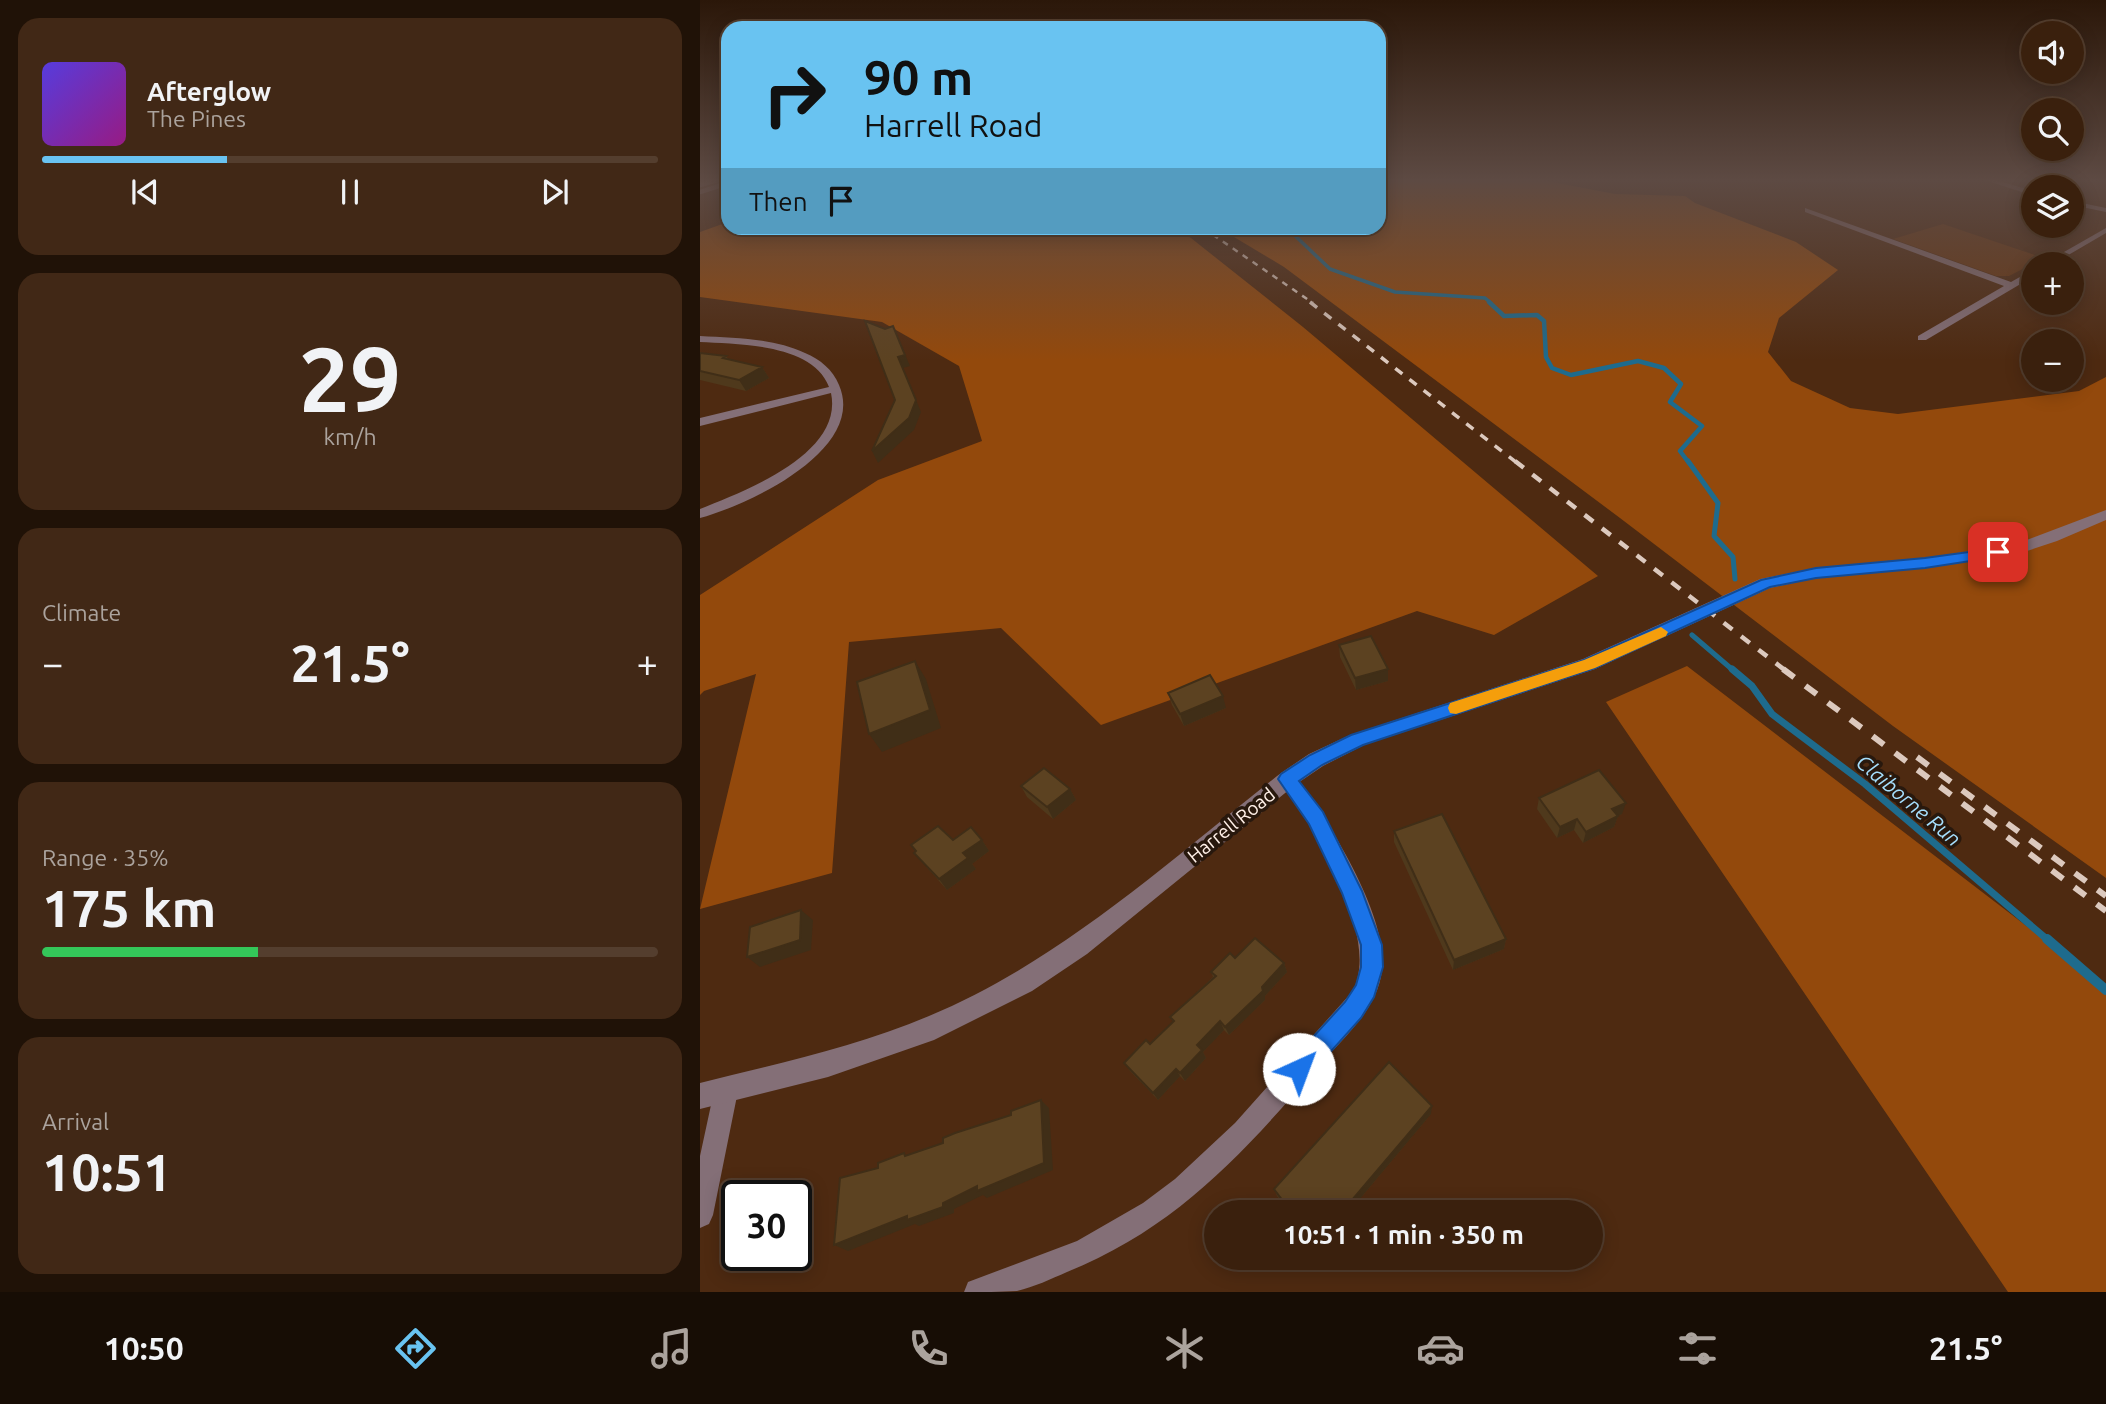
<!DOCTYPE html>
<meta charset="utf-8">
<style>
:root{--surface:#3a200d;--page:#412816;--text:#f1f3f6;--muted:#aba39d;--line:#543e2e;--accent:#69c3f1}
body{margin:0;font-family:Ubuntu,sans-serif;background:var(--page);color:var(--text);height:100vh;display:flex;flex-direction:column;font-size:26px;white-space:nowrap}
*{box-sizing:border-box;margin:0}
p{font-size:23px;color:var(--muted)}
.icon{flex:none;width:38px;height:38px;fill:none;stroke:currentColor;stroke-width:2;stroke-linecap:round;stroke-linejoin:round}
.map{position:relative;flex:1;overflow:hidden}
.panel{display:flex;flex-direction:column;gap:18px;padding:18px;background:#201207;width:700px}
.panel>*{flex:none}
.top-card{position:absolute;left:21px;top:21px;width:665px;height:214px;border-radius:21px;box-shadow:0 4px 18px #0003,0 0 0 2px var(--line);background:#69c3f1;color:#111;overflow:hidden}
.tools{position:absolute;left:1321px;top:21px;display:grid;gap:14px}
.tools a{display:grid;place-items:center;width:63px;height:63px;border-radius:50%;background:var(--surface);box-shadow:0 4px 18px #0003,0 0 0 2px var(--line);font-size:35px}
.speed{position:absolute;left:21px;top:1180px;display:flex;gap:14px;font-size:35px;font-weight:700;text-align:center}
.speed>*{display:grid;place-content:center;width:91px;height:91px;border-radius:50%;background:var(--surface);box-shadow:0 4px 18px #0003,0 0 0 2px var(--line);line-height:1}
.speed .limit{border:4px solid #111;border-radius:10px;background:#fff;color:#111}
.pin{position:absolute;display:grid;place-items:center;width:60px;height:60px;color:#fff;margin:-30px;border-radius:14px;box-shadow:0 4px 10px #0006}
.me{position:absolute;width:77px;margin:-38px;rotate:43deg;stroke-linejoin:round;filter:drop-shadow(0 0 5px #0008)}
.turn{display:flex;align-items:center;gap:24px;height:147px;padding:0 28px;font-size:32px}
.turn .icon{width:91px;height:91px;stroke-width:2.5}
.turn b{display:block;font-size:49px;line-height:60px}
.then{display:flex;align-items:center;height:66px;padding:0 28px;background:#0003;gap:14px;font-size:26px}
.big{font-size:52px;font-weight:700;line-height:1.1}
.panel .widget{flex:1;display:flex;flex-direction:column;justify-content:center;gap:10px;min-width:0;padding:0 24px;border-radius:21px;background:var(--page)}
.panel .dial{align-items:center;gap:0}
.dial b{font-size:91px;line-height:1}
.song{display:flex;align-items:center;gap:21px}
.cover{width:84px;height:84px;border-radius:10px;background:linear-gradient(135deg,hsl(250 70% 55%),hsl(310 70% 35%))}
.played{height:7px;border-radius:4px;background:linear-gradient(90deg,var(--accent) 30%,var(--line) 30%)}
.keys{display:flex;justify-content:space-around;direction:ltr}
.heat{display:flex;justify-content:space-between;align-items:center;font-size:38px;direction:ltr}
.charge{height:10px;border-radius:5px;background:linear-gradient(90deg,#34c759 35%,var(--line) 0)}
.trip{position:absolute;left:504px;top:1200px;width:399px;height:70px;border-radius:35px;background:var(--surface);box-shadow:0 4px 18px #0003,0 0 0 2px var(--line);font-weight:700;line-height:70px;text-align:center}
.tabs{display:flex;height:112px;justify-content:space-around;align-items:center;background:#170d05;color:var(--muted)}
.tabs .icon{width:49px;height:49px}
.tabs .selected{color:var(--accent)}
.tabs b{font-size:32px;color:var(--text)}
main{display:flex;flex:1;min-height:0}
.map>svg:first-child{display:block}
</style>
<main>
<section class="panel">
<div class="widget">
<div class="song"><i class="cover"></i><div><b>Afterglow</b><p>The Pines</p></div></div>
<div class="played"></div>
<div class="keys"><svg class="icon" aria-label="previous" viewBox="0 0 24 24"><path d="M18 5L8 12l10 7zM5 5v14"/></svg><svg class="icon" aria-label="pause" viewBox="0 0 24 24"><path d="M8 5v14M16 5v14"/></svg><svg class="icon" aria-label="next" viewBox="0 0 24 24"><path d="M6 5l10 7-10 7zM19 5v14"/></svg></div>
</div>
<div class="widget dial"><b>29</b><p>km/h</p></div>
<div class="widget"><p>Climate</p>
<div class="heat"><a>−</a><b class="big">21.5°</b><a>+</a></div>
</div>
<div class="widget"><p>Range · 35%</p><b class="big">175 km</b><div class="charge"></div></div>
<div class="widget"><p>Arrival</p><b class="big">10:51</b></div>
</section>
<div class="map">
<svg width="1406" height="1292" viewBox="0 0 1406 1292">
<rect width="100%" height="100%" fill="#4e2a11"/>
<path fill="#683611" d="M1243 224 1344 258 1309 276H1296L1193 239Z"/>
<path fill="#93490c" d="M679 180H842L915 194 985 196 995 203 1096 242 1138 270 1079 318 1068 352 1091 381 1150 408 1198 414 1379 391 1406 377V878L1193 726 920 518 584 267 519 228H679Z
M28 222V228H472L491 238 603 327 898 576 794 635 717 611 401 725 301 628 149 642 132 873 0 909 56 674 4 691 0 695V595L178 480 282 441 259 366 182 322 0 297V232Z
M987 666 1406 987V1292H1308L906 702Z"/>
<g fill="none" stroke-linecap="round" stroke-linejoin="round">
<path stroke="#1e6b8d" stroke-width="3.5" d="M591 228 589 230 630 269 695 292 785 298 791 303"/>
<path stroke="#1e6b8d" stroke-width="4.5" d="M789 302 804 316 837 315 844 321 846 357 852 368 871 375 938 361 964 368 981 384 970 402 1002 426 980 451 989 463"/>
<path stroke="#1e6b8d" stroke-width="5" d="M988 461 1018 503 1014 536 1033 557 1035 579
M992 635 1034 671"/>
<path stroke="#1e6b8d" stroke-width="7" d="M1032 669 1052 686 1072 714 1165 784 1349 941"/>
<path stroke="#1e6b8d" stroke-width="10" d="M1347 939 1406 990"/>
<path stroke="#846f77" stroke-width="4.5" d="M0 185 17 180
M0 192 28 183"/>
<path fill="#846f77" fill-rule="evenodd" d="M1285 180H1295L1334 191V196Z
M1372 201 1406 208V212L1372 205Z
M1105 208 1311 282 1334 269V276L1226 340H1218V336L1304 286 1105 212Z
M1406 228V233L1353 264H1343Z
M0 336C35 338 73 338 105 353 120 359 133 370 139 385 167 449 49 505 0 518V509C43 492 144 454 131 393L0 426V418L129 387C113 344 39 344 0 342Z
M588 771 594 774C626 817 689 915 682 970 678 1010 640 1041 615 1070 541 1156 475 1228 367 1272 351 1279 334 1287 317 1291 302 1292 281 1292 264 1292L268 1282 377 1241 443 1203 475 1179 535 1123 652 992C678 947 631 860 606 820 598 806 586 794 579 779L582 774Z
M26 1079 34 1083 38 1091 13 1215 9 1224 0 1228V1156L14 1091 18 1083Z"/>
<path fill="#846f77" fill-rule="evenodd" d="M1406 510V520L1357 541 1318 554 1225 568 1116 578 1070 588 895 669 664 745 623 766 595 785 387 954 332 991 234 1040 128 1077 0 1109V1083C77 1064 155 1047 229 1016 361 961 469 861 581 773L609 754 650 735 883 659 1060 579 1116 568 1225 558 1316 544Z"/>
<path stroke="#dcc9be" stroke-width="2.5" stroke-dasharray="6 6" stroke-linecap="butt" d="M503 228 613 303"/>
<path stroke="#dcc9be" stroke-width="3.5" stroke-dasharray="9 9" stroke-linecap="butt" d="M610 302 817 463"/>
<path stroke="#dcc9be" stroke-width="4.5" stroke-dasharray="11 11" stroke-linecap="butt" d="M815 461 1086 671"/>
<path stroke="#dcc9be" stroke-width="6" stroke-dasharray="14 14" stroke-linecap="butt" d="M1083 669 1406 911
M1217 757 1406 896"/>
</g>
<path fill="#4f391c" d="M0 353 26 356 29 360 62 367 69 378 46 391 0 380Z
M639 645 688 669V681L656 690 640 657Z
M468 693 526 708 484 726 472 705Z
M321 786 370 789 376 800 353 819 327 797Z
M839 798 922 814 918 816 914 827 883 843 874 830 857 838 837 809Z
M694 831 806 939 804 949 753 970 694 842Z
M253 840H282L289 851 272 864 276 869 247 890 214 853Z
M535 958 584 963 587 972 565 996V1000L529 1035 524 1030 503 1052 506 1058 485 1081 480 1076 458 1100 430 1071 424 1063 450 1044 473 1022 470 1017 513 977 511 972Z
M731 1114 648 1213H590L577 1196 574 1189Z"/>
<path fill="#402e17" d="M907 180H914L906 188Z
M193 326 210 366 203 368 221 412 214 430 178 463 172 451 209 418Z
M62 367 69 378 46 391 39 380Z
M215 661 226 679 241 728 182 752 169 734Z
M688 669V681L656 690 655 678Z
M523 696 526 708 484 726 480 714Z
M370 789 376 800 353 819 347 807Z
M926 803 922 814 918 816 914 827 883 843 886 832 912 809Z
M877 819 874 830 857 838 860 827Z
M282 840 289 851 272 864 276 869 247 890 239 879 263 853Z
M101 910 113 920 111 950 60 967 47 957Z
M806 939 804 949 753 970 754 960Z
M584 963 587 972 565 996V1000L529 1035 525 1027Z
M520 1021 524 1030 503 1052 506 1058 485 1081 480 1073 497 1045Z
M476 1069 480 1076 458 1100 453 1093Z
M341 1100 349 1108 353 1170 287 1198 283 1195 254 1209V1213L219 1226 215 1224 148 1251 134 1245 207 1216 243 1203Z
M732 1106 731 1114 648 1213H641Z"/>
<path fill="#5c4221" stroke="#402e17" stroke-width="2" d="M165 321 185 329 193 326 205 355 198 357 216 400 209 418 172 451 195 400Z
M0 353 26 356 23 358 62 367 39 380 0 371Z
M671 636 688 669 655 678 639 645Z
M215 661 230 710 169 734 157 682Z
M510 675 523 696 480 714 468 693Z
M344 768 370 789 347 807 321 786Z
M899 770 926 803 912 809 918 816 886 832 877 819 860 827 839 798Z
M742 814 806 939 754 960 694 831Z
M238 826 253 840 271 827 282 840 263 853 268 858 239 879 214 853 216 851 211 845Z
M101 910 100 940 47 957 50 927Z
M555 938 584 963 562 987 563 991 525 1027 520 1021 497 1045 502 1050 480 1073 476 1069 453 1093 424 1063 446 1040 450 1044 474 1021 470 1017 516 976 511 972 530 953 535 958Z
M689 1062 732 1106 641 1213H592L574 1189Z
M341 1100 344 1163 277 1191V1186L243 1203V1207L207 1220V1216L134 1245 140 1178 178 1168V1163L204 1153 205 1156 243 1143V1138L255 1133 311 1115V1111Z"/>
<linearGradient id="sky" x2="0" y2="1"><stop stop-color="#2b1709"/><stop offset="0.5" stop-color="#5d4a43"/><stop offset="1" stop-color="#5d4a43" stop-opacity="0"/></linearGradient>
<rect width="1406" height="360" fill="url(#sky)"/>
<path fill="#1a73e8" stroke="#114b97" stroke-width="2" d="M1298 548 1303 549V556L1225 568 1116 578 1070 587 895 668 663 745 622 765 599 781 623 812 662 891 682 945 683 967 674 997 661 1018 608 1077 599 1081 591 1077 587 1069 591 1061 645 1002 656 985 661 967V945L642 893 609 824 578 779 581 774 610 755 651 735 884 660 1061 580 1116 568 1225 558Z"/>
<path fill="#f59e0b" d="M961 627 968 632 966 636 895 668 756 714 750 713 748 708 750 703 884 660Z"/>
<g text-anchor="middle" dominant-baseline="central" stroke-width="7" stroke-linejoin="round" paint-order="stroke">
<g font-size="19" fill="#fff0e8" stroke="#28180d">
<text transform="translate(531 825) rotate(-39)">Harrell Road</text>
</g>
<g font-size="21" font-style="italic" fill="#a5defc" stroke="#28180d">
<text transform="translate(1209 800) rotate(40)">Claiborne Run</text>
</g>
</g>
</svg>
<div class="tools">
<a><svg class="icon" aria-label="sound" viewBox="0 0 24 24"><path d="M4 9h4l5-4v14l-5-4H4zM17 9q2 3 0 6"/></svg></a>
<a><svg class="icon" aria-label="search" viewBox="0 0 24 24"><circle cx="10" cy="10" r="6"/><path d="M15 15l6 6"/></svg></a>
<a><svg class="icon" aria-label="layers" viewBox="0 0 24 24"><path d="M12 4l9 5-9 5-9-5zM3 14l9 5 9-5"/></svg></a>
<a>+</a>
<a>−</a>
</div>
<div class="speed"><div class="limit">30</div></div>
<div class="pin" style="left:1298px;top:552px;background:#d93025"><svg class="icon" aria-label="arrive" viewBox="0 0 24 24"><path d="M6 21V4h12l-3 4 3 4H6"/></svg></div>
<svg class="me" style="left:599px;top:1069px" viewBox="-20 -20 40 40"><circle r="19" fill="#fff"/><path d="M0-13L10 11 0 6-10 11z" fill="#1a73e8"/></svg>
<div class="trip">10:51 · 1 min · 350 m</div>
<div class="top-card">
<div class="turn"><svg class="icon" aria-label="right" viewBox="0 0 24 24"><path d="M7 20v-9h11M14 6l5 5-5 5"/></svg><div><b>90 m</b>Harrell Road</div></div>
<div class="then">Then<svg class="icon" aria-label="arrive" viewBox="0 0 24 24"><path d="M6 21V4h12l-3 4 3 4H6"/></svg></div>
</div>
</div>
</main>
<nav class="tabs">
<b>10:50</b>
<svg class="icon selected" aria-label="directions" viewBox="0 0 24 24"><path d="M12 3l9 9-9 9-9-9zM9 14v-3h6M13 9l2 2-2 2"/></svg>
<svg class="icon" aria-label="music" viewBox="0 0 24 24"><path d="M9 18V5l10-2v13"/><circle cx="6" cy="18" r="3"/><circle cx="16" cy="16" r="3"/></svg>
<svg class="icon" aria-label="phone" viewBox="0 0 24 24"><path d="M5 4h4l2 5-3 2q2 4 5 5l2-3 5 2v4C11 20 4 13 5 4z"/></svg>
<svg class="icon" aria-label="climate" viewBox="0 0 24 24"><path d="M12 3v18M4 7l16 10M4 17L20 7"/></svg>
<svg class="icon" aria-label="car" viewBox="0 0 24 24"><path d="M5 17H2v-5l4-1 3-4h7l3 4 3 1v5h-3M9 17h6M6 11h13"/><circle cx="7" cy="17" r="2"/><circle cx="17" cy="17" r="2"/></svg>
<svg class="icon" aria-label="filters" viewBox="0 0 24 24"><path d="M4 7h16M4 17h16"/><circle cx="9" cy="7" r="2"/><circle cx="15" cy="17" r="2"/></svg>
<b>21.5°</b>
</nav>
